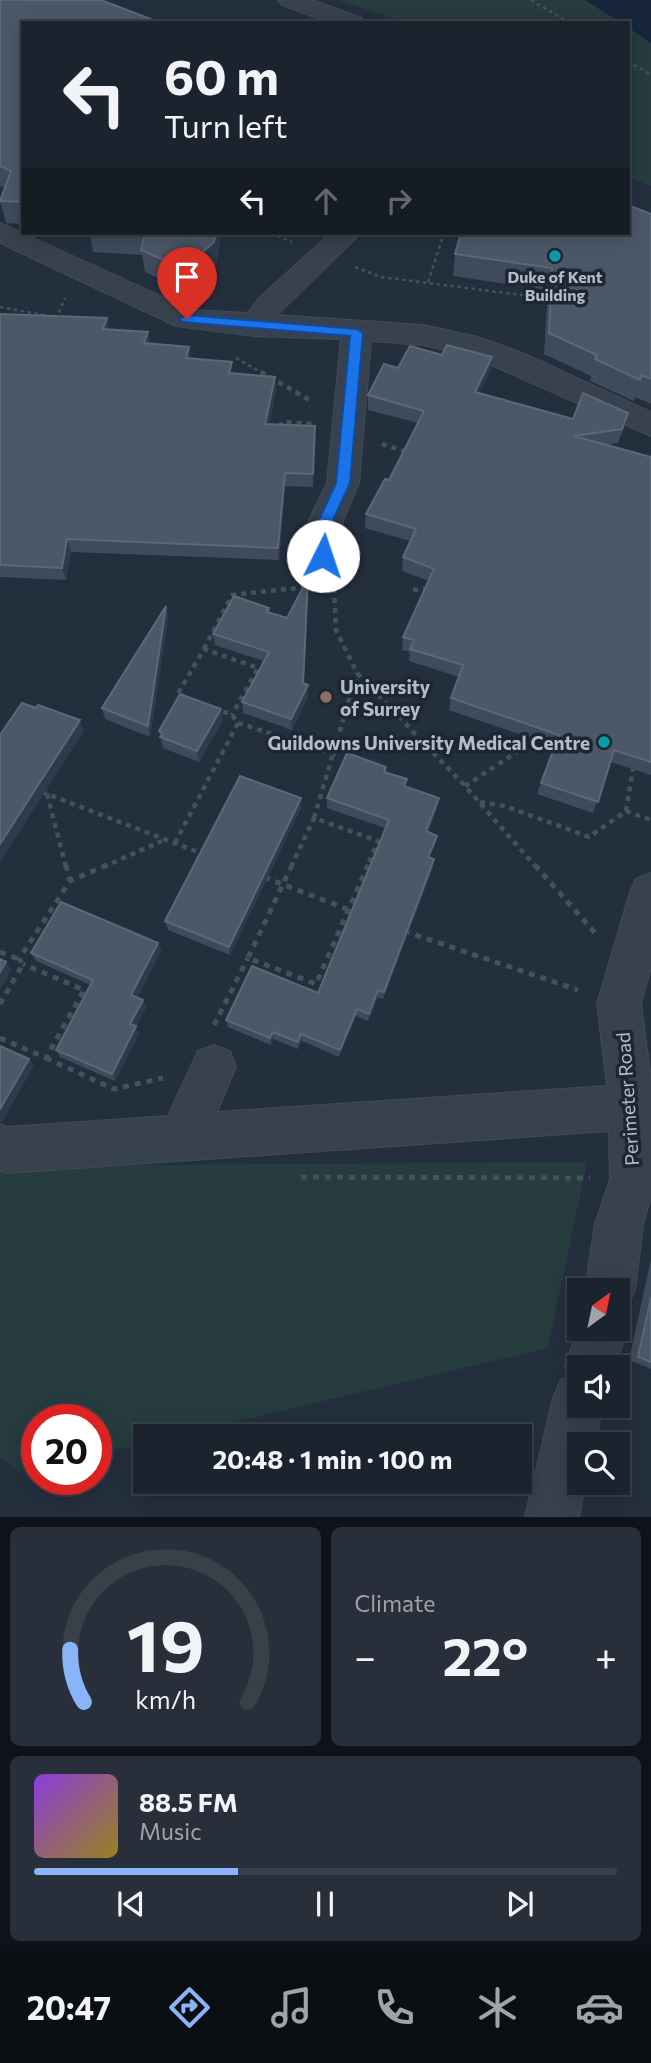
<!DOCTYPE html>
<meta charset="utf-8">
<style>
:root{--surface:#1b232e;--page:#282f3a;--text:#f1f3f6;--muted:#a0a4aa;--line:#39404a;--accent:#8ab4f8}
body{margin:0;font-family:Commissioner,sans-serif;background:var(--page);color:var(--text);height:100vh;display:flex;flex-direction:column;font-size:26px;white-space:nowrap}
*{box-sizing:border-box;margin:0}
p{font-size:23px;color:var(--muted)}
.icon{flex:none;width:38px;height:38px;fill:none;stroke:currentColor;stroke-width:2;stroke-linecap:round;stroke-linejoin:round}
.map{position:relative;height:1517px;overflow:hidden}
.sheet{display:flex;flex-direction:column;gap:10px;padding:10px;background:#0f1319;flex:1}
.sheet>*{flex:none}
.guide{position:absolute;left:21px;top:21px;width:609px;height:214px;border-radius:0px;box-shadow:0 4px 18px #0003,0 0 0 2px var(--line);background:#1b232e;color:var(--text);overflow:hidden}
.needle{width:46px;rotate:33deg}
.buttons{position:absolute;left:567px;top:1278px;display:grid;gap:14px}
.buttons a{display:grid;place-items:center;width:63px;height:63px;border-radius:0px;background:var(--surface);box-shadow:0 4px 18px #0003,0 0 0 2px var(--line);font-size:35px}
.speed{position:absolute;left:21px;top:1404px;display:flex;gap:14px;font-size:35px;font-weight:700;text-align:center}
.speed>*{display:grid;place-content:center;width:91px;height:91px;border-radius:50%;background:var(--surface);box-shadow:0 4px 18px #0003,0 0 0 2px var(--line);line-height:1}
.speed .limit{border:10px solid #d22;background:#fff;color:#111}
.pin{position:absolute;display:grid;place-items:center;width:60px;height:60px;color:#fff;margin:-72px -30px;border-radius:50% 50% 50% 0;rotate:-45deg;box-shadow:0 0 7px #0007}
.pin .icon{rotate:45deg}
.me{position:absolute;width:77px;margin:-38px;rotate:4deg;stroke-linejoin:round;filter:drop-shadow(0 0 5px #0008)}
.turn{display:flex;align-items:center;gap:24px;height:147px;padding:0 28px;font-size:32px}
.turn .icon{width:91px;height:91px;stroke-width:2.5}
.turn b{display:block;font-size:49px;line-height:60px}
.lanes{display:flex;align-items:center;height:66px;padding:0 28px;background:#0003;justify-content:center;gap:35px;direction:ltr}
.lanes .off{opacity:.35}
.big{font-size:52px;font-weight:700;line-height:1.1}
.sheet .tile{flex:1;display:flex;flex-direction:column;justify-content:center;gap:10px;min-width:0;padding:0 24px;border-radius:10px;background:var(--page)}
.sheet .dial{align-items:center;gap:0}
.dial svg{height:182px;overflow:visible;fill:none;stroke:var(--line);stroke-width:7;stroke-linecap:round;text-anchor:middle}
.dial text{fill:var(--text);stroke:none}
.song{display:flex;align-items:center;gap:21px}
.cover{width:84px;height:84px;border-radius:10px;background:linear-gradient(135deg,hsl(270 70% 55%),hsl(50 70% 35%))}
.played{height:7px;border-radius:4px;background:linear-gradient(90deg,var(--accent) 35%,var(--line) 35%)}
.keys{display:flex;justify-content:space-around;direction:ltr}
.heat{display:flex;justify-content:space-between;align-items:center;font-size:38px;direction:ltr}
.sheet .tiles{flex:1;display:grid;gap:10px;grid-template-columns:1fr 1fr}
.tile:last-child{grid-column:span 2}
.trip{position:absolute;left:133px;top:1424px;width:399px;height:70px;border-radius:0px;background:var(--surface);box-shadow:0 4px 18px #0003,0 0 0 2px var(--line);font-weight:700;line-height:70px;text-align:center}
.tabs{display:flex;height:112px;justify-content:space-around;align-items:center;background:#0b0e12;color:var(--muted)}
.tabs .icon{width:49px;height:49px}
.tabs .active{color:var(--accent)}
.tabs b{font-size:32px;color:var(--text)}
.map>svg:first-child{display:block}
</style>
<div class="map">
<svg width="651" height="1517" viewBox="0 0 651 1517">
<rect width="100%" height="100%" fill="#242f3e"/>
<path fill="#263c3f" d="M337 0H585L622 23H407Z
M628 27 651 43V186L628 177Z
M587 1162 548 1348 170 1437H145V1443L96 1454V1419H37V1468L19 1472 0 1457V1166Z"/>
<path fill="#17263c" d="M585 0H651V43L628 27V23H622Z"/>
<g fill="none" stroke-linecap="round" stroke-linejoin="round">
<g stroke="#414a57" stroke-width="2">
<path id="minor" d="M278 0H312L362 18 366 23H331L282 5Z
M0 223 191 310 248 313 259 298 331 233H361L277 315 423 325 478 337 525 354 651 412V436L471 356 423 345 371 341 359 483 343 520 340 556 335 565 323 569 311 565 306 556 309 520 327 483 341 339 255 336 176 326 0 243Z
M651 873V967L641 1004 651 1080V1197L643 1224 635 1290 627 1307 620 1310 628 1328 615 1367H579V1405H603L595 1444H579V1482H586L579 1517H525L553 1398 561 1380 569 1377 565 1367 579 1325V1328H618V1290H585L595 1224 610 1179 609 1131 6 1173 0 1171V1124L7 1127 168 1116 198 1051 214 1045 230 1051 236 1067 217 1112 607 1086 597 1004 630 892 636 879Z"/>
</g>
<path stroke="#3f5557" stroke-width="2.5" stroke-dasharray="3.5 3.5" stroke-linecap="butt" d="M531 0 570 23
M628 61 651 75
M271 233 292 242
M355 267 381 277 553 299
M428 282 444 233
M0 307 49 316
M56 319 65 298
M236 358 264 374"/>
<path stroke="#3f5557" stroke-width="4.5" stroke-dasharray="5 5" stroke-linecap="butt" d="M261 372 313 402
M280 427 282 422 313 424
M382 444 407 452
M334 588 336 630 357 673 465 786 536 867
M413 590 431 588
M204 649 232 595 307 587
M184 698 177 695 204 649 258 668 232 715
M238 723 336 754
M465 786 517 752 534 736
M42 792 203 854
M47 794 66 867
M480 802 505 806 589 837 626 811 651 820
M626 811 633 769
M314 818 357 673
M175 843 238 723 232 715 216 709
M103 867 162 841
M291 867 314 818 378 841 367 867"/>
<path stroke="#3f5557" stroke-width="5" stroke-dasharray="6 6" stroke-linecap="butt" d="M66 865 70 881
M292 865 248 958 316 984 368 865
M535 865 595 933
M264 877 357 913
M404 931 578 990
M0 952 19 959
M0 1004 23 964 19 959 70 881 107 865
M214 1025 248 958
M0 1038 46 1058 84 990 23 964
M46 1058 114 1089 163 1078
M301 1177 590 1178
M516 1437 523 1430"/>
<use href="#minor" fill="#38414e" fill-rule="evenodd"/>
</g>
<path fill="#3f4b5c" d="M0 0 23 23V224L6 223 0 201 5 188 0 186Z
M651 214V404L635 397 634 401 590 381 591 376 544 354 548 290 453 276 455 254Z
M90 233H222L216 264 194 284 169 283 145 272 142 255 93 252Z
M0 314 109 329 148 332 150 344 189 347 190 358 233 373 275 377 276 390 269 424 315 426 313 487 285 486 279 560 71 552 66 580 0 577Z
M442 355 492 357 490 371 479 393 573 419 624 427 618 443 607 445 651 457V775L611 762 593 813 537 794 554 746 449 710 451 698 459 677 409 661 410 652 402 650 403 637 429 581 402 571 403 557 410 541 365 528 366 514 389 480 418 423 368 410V395L398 368Z
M308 590 304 683 308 696 292 730 243 713 242 702 264 661 215 645 213 634 269 608 270 612 287 618Z
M166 606 168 618 150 737 105 719 102 708Z
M223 720 199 762 163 748 159 731Z
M386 767V772L437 808 428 832 435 845 430 857 434 859 433 868 383 999 378 998 368 1021 356 1016 339 1057 302 1041 298 1049 273 1039 271 1045 228 1027 226 1020 318 993 385 828 327 808V798Z
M301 798V808L230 955 168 930 165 921Z
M158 943 161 951 137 998 143 1000 146 1007 136 1027 139 1034 115 1081 60 1057 56 1050 91 985 36 961 31 953Z
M651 1259V1369L629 1360Z"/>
<path fill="#2f3b4b" d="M216 233H222L216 264 194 284 191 262Z
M107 318 110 332 103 329Z
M148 332 150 346 144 343Z
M189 347 191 360 186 358Z
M492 357 490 371 473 406 475 392Z
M275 377 276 390 266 437 265 424Z
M285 473V486L279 560 278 548Z
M67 539 71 552 66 580 62 568Z
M308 578 303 694 308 685V696L292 730 291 719 303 683Z
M166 606 168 618 150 737 148 726Z
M221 709 223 720 199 762 197 751Z
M80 720 84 731 0 862V844Z
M301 798V808L230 955 229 947Z
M439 798 437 808 424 841 426 831Z
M437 836 435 845 427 866 428 857Z
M434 859 433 868 383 999 384 992Z
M158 943 161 951 135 1003 131 995Z
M6 962 12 970 0 989V972Z
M378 990V998L368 1021 369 1014Z
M143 1000 146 1007 136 1027 139 1034 115 1081 112 1074 130 1024Z
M357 1009 356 1016 339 1057 340 1050Z
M273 1032V1039L271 1045 270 1038Z
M301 1034 302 1041 298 1049V1042Z
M29 1059 34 1066 2 1122H0V1109Z"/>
<path fill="#4b5868" stroke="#5c6777" stroke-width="2" d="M0 0H101L161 23H23V202L0 201 11 171 0 166Z
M628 205 651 214V379L642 375 640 380 595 359 597 355 549 333 552 268 455 254 461 233H628Z
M142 233H216L214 242 191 262 166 261 141 250 145 233Z
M0 314 107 318 103 329 148 332 144 343 189 347 186 358 232 362 229 373 275 377 265 424 315 426 313 474 285 473 278 548 67 539 62 568 0 565Z
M447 345 492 357 475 392 573 419 583 393 628 413 622 429 574 436 651 457V762L614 750 598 802 541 783 559 735 451 698 463 665 410 649 414 640 403 637 434 569 403 557 416 529 366 514 385 479 389 480 424 411 368 395 384 364 398 368 410 346 442 355Z
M308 578 303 683 308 685 291 719 242 702 269 652 213 634 234 596 269 608 267 612 287 618Z
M166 606 148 726 102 708Z
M180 694 221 709 197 751 160 737 163 733 159 731Z
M22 703 36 708 38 705 80 720 0 844V735Z
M347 753 386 767 384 772 407 779 404 786 439 798 426 831 437 836 428 857 434 859 384 992 378 990 369 1014 357 1009 340 1050 301 1034 298 1042 273 1032 270 1038 226 1020 252 966 318 993 389 820 327 798Z
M240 776 301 798 229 947 165 921Z
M61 902 158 943 131 995 143 1000 130 1024 136 1026 112 1074 56 1050 93 980 31 953Z
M0 959 6 962 0 972Z
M0 1046 29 1059 0 1109Z
M651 1298V1362L638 1357Z"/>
<path fill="#1a73e8" stroke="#114b97" stroke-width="2" d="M187 315 357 329 363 333 350 483 333 520 328 560 323 562 316 556 319 520 336 483 350 336 182 322 180 319Z"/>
<g fill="#0f9aa8" stroke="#1d2633" stroke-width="2.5">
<circle cx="555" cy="256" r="7"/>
<circle cx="604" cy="742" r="7"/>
</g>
<circle fill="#8d6e63" stroke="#1d2633" stroke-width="2.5" cx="326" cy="697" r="7"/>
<g text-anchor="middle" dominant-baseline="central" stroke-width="7" stroke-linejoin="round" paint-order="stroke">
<g font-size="16" font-weight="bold" fill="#b4bcc9" stroke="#1d2633">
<text x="555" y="276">Duke of Kent<tspan x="555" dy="18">Building</tspan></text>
</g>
<g font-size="19" font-weight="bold" fill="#b4bcc9" stroke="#1d2633" text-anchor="start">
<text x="340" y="686">University<tspan x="340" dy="22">of Surrey</tspan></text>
<text x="590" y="742" text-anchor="end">Guildowns University Medical Centre</text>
</g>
<g font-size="19" fill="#b4bcc9" stroke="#1d2633">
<text transform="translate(627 1099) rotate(-94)">Perimeter Road</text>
</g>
</g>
</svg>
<div class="buttons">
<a><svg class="needle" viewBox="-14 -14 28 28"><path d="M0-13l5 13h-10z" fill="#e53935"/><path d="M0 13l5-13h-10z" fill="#a0a4aa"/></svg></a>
<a><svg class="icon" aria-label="sound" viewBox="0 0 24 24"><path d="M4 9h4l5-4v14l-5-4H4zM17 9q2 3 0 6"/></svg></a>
<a><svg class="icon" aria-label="search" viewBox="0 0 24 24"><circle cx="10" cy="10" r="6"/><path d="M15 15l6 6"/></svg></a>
</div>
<div class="speed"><div class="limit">20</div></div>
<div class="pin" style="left:187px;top:319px;background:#d93025"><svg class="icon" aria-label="arrive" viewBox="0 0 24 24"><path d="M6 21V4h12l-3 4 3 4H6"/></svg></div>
<svg class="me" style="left:323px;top:556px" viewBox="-20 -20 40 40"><circle r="19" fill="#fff"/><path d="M0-13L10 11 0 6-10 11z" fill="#1a73e8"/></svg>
<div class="trip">20:48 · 1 min · 100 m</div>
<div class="guide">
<div class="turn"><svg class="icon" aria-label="left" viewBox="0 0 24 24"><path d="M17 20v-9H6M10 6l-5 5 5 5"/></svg><div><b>60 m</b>Turn left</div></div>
<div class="lanes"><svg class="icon" aria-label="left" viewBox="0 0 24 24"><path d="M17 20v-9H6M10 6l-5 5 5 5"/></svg><svg class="icon off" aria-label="ahead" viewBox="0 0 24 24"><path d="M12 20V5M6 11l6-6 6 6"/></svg><svg class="icon off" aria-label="right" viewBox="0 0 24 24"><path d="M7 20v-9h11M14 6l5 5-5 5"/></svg></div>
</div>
</div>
<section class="sheet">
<div class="tiles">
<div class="tile dial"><svg viewBox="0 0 100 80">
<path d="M14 69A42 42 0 1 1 86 69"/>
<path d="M14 69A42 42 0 0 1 8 46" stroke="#8ab4f8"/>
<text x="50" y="56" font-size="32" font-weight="700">19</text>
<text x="50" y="72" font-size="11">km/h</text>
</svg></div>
<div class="tile"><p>Climate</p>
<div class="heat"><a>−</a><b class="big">22°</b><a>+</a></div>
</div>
<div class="tile">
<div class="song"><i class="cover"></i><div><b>88.5 FM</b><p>Music</p></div></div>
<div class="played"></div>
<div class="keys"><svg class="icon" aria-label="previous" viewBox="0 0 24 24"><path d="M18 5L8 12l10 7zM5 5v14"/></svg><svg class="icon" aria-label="pause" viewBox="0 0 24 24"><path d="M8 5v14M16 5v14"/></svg><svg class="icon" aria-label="next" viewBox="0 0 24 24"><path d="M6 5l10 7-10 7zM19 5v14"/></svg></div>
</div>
</div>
</section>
<nav class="tabs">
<b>20:47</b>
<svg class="icon active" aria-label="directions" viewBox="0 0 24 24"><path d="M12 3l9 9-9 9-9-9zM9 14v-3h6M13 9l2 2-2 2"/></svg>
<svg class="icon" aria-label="music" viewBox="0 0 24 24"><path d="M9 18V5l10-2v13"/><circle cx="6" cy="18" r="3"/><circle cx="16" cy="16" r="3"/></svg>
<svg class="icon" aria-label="phone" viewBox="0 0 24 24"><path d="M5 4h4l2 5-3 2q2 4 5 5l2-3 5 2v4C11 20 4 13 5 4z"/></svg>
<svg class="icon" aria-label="climate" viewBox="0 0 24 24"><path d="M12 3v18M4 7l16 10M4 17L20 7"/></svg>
<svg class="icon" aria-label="car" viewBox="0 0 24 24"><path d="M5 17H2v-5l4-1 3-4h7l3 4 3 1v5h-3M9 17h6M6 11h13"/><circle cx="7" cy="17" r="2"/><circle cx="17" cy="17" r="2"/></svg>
</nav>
